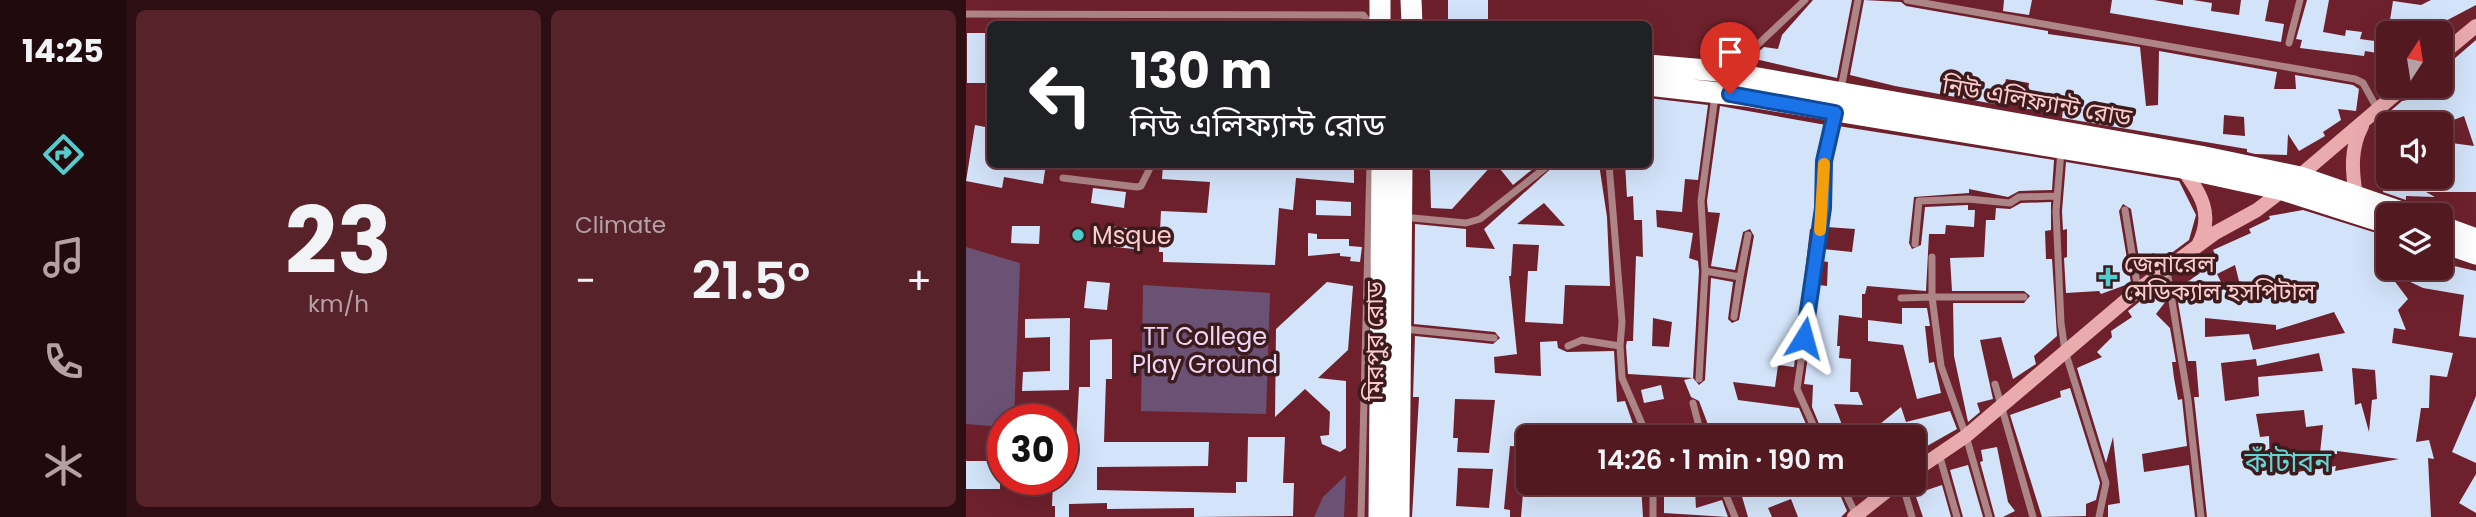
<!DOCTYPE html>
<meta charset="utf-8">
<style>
:root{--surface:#521921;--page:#58222a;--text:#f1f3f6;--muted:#b5a0a5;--line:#68383f;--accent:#52cdce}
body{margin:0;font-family:Poppins,"Noto Sans Bengali",sans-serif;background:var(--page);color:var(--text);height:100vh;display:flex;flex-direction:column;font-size:26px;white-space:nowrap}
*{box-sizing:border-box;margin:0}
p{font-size:23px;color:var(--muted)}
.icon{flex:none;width:38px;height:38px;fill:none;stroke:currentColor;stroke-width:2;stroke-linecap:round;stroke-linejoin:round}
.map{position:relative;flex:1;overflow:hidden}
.panel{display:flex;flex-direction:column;gap:10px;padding:10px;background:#2d0e12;width:840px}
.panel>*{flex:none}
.banner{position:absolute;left:21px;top:21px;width:665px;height:147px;border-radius:10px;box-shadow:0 7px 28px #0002,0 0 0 2px var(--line);background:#202124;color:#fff;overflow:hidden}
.needle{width:46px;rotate:12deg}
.tools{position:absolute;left:1410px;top:21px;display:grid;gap:14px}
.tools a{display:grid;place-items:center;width:77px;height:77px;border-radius:10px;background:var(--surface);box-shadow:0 7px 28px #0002,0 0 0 2px var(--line);font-size:35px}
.speed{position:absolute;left:21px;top:404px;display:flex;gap:14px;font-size:35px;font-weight:700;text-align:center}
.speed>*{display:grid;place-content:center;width:91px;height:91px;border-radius:50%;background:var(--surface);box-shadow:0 7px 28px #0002,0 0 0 2px var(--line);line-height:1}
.speed .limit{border:10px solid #d22;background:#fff;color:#111}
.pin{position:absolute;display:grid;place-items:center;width:60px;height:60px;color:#fff;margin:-72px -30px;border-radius:50% 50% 50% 0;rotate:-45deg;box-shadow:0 0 7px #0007}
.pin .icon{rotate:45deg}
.me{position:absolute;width:77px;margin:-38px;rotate:8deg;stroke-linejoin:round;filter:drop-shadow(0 0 5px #0008)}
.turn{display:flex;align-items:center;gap:24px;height:147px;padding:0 28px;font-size:32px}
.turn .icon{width:91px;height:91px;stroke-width:2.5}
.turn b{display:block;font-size:49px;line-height:60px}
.big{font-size:52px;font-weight:600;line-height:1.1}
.panel .tile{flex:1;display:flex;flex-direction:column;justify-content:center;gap:10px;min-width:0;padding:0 24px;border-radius:10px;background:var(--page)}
.panel .dial{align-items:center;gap:0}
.dial b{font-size:91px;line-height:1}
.heat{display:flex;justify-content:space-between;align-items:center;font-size:38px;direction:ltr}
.panel .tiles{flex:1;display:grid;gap:10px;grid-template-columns:repeat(2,1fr)}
.trip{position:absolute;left:550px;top:425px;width:410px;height:70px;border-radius:10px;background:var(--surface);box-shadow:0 7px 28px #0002,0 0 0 2px var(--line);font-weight:600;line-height:70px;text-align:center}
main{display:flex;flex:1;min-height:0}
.menu{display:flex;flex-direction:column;width:126px;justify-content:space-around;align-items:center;background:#210a0d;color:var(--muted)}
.menu .icon{width:49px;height:49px}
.menu .current{color:var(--accent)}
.menu b{font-size:32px;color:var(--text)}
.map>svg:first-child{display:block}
</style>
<main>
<nav class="menu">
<b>14:25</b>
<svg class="icon current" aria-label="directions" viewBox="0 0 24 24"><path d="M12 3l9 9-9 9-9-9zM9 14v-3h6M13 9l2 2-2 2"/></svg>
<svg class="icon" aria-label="music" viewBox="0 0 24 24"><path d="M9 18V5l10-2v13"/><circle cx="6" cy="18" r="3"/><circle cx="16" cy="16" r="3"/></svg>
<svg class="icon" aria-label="phone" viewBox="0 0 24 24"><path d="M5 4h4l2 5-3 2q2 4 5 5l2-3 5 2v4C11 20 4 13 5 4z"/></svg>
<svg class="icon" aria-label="climate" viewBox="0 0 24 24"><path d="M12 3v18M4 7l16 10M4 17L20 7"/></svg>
</nav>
<section class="panel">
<div class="tiles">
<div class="tile dial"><b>23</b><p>km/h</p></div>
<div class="tile"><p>Climate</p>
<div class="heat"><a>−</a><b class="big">21.5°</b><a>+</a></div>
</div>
</div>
</section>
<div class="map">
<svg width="1510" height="517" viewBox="0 0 1510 517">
<rect width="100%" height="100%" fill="#6e212c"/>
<path fill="#6b5275" d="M0 247 54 263 48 420H37V427L0 424Z
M177 285 304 293 300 414 175 411Z
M380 475 378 517H348L357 497Z"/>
<path fill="#d3e3f9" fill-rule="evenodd" d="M482 0H522V20L482 19Z
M847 0H886L871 78 785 58 798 47 812 49 816 35Z
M898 0 935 2 940 6 1082 31V34L1174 47 1180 106 1192 105 1193 51 1311 72 1308 89H1330L1329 75 1387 85 1393 89 1390 111 1372 109 1375 120 1357 132 1359 136 1333 151 1322 134 1321 155 1289 154 1281 152V149L1096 118 1097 110 1060 109 1063 83 1040 79 1034 105 929 86 884 75ZM1258 115 1278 117 1279 136 1257 134Z
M1038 0H1066L1063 15 1037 11Z
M1146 0H1188L1217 5V0H1227L1246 3 1245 11 1273 15 1275 0H1303L1299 21 1318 24 1315 42 1144 13Z
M1341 0H1363L1357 32 1379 36 1380 30 1396 32 1394 39 1423 43V55L1399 51 1398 56 1334 48 1336 40 1330 39Z
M1465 0H1510V5L1472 25 1473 33H1422L1427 1 1455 5Z
M1 33H24V83H1Z
M1510 40V192H1460L1469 197 1440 196V200L1417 192 1419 177 1411 174 1408 125 1436 101 1469 95 1487 83 1481 65ZM1498 116 1508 146 1478 142 1480 171H1475V177H1423V124H1477Z
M682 98 742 105 732 180 719 179 716 212 690 210 691 227 727 233 723 258 732 261 733 271 727 378 662 374 660 346 661 341H667L670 256 677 257 676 220H668L667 196 661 197 659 164H682ZM687 318 706 322 703 347 686 346Z
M754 106 860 125 852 160 851 208 848 229H844L828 367 812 365 809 387 767 382 772 400 833 408 846 438 746 435 733 401 725 397 718 380 727 378 733 385 739 380 745 278 767 282 762 319 766 323 773 320 788 236 784 229 777 232 769 270 745 266 754 213 742 212 741 201Z
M9 125 24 128V164H80L77 184 38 177 36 188 0 181Z
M872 126 1088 160 1086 190 1053 191 1042 197 1003 189V193L948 197 943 243 946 249 955 245 959 207 1002 205V210H1009L1008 227 980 225 979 234H963L960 291 901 286 899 294H896V318L873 315 871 346H874L873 358 885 359 884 392H892L897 405 868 404 881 438H859L846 407 847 385 838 384 842 356 850 357 852 339 845 338 853 285 861 286 862 262 856 261 857 249 886 252 889 229 861 227 864 162Z
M1100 162 1213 181 1230 215 1223 240 1184 269 1175 271 1165 209 1157 204 1153 211 1165 283 1135 294 1133 291 1100 293 1098 258 1101 257V229L1097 230 1096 211Z
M197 164 297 167V164H388V183L330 178 327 210 313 208 309 265 197 262V252H193L195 211 241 213 244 182 196 179Z
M458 164H527L486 209 465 208 464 171Z
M530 164H573L547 185Z
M590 164H633L641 217 644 286 599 285 597 324 559 322 562 271H571L573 245 547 244 545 276H543L551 354 528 357 529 373 575 376 574 342 591 341 592 348 601 352 648 351 651 402 659 401 672 438H562V447L544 446 538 509 544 510V517H446L453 397H447L449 336 527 344 534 338 529 332 448 324 449 224 500 229V247L529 249 518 229ZM578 203 599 226 551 224ZM489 399 529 400 523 453 491 452 492 438H487ZM492 468 527 469 523 508 490 506Z
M127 188 160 192 158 208 125 203Z
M350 200 385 202V216L350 215Z
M1085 202V230L1079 231 1080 259H1086L1091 336 1068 356 1070 364 1047 379 1035 337 1014 340 1027 399 1011 403 1014 412 1002 422 988 356 987 303H1058L1064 296 1058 291H986L984 258 1018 257 1020 220H1029L1030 208 1044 209 1055 203Z
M1337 210 1423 237V268H1475V263L1510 271V338L1493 336 1498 295 1457 288 1421 271 1442 299 1432 310 1440 330 1428 328 1426 343 1487 353 1481 377 1464 375 1463 408H1455L1450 442 1463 440 1468 459 1462 458 1465 517H1241L1228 397H1233L1230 361H1222L1210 290 1234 273 1231 268 1251 258 1247 250 1285 233 1283 229 1304 219 1303 216ZM1269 265 1274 285 1259 290 1251 274ZM1368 312 1379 333 1287 350 1283 334 1239 337V318L1310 325V330ZM1353 353 1357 371 1292 377 1293 396 1259 401 1255 363 1290 359 1291 366ZM1386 368 1409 370 1411 399 1406 400 1403 432 1395 403 1389 405ZM1338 410 1340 427 1357 425 1354 453 1371 454V451L1433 459 1369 471 1370 466 1331 472 1330 465 1304 467 1303 436 1294 437 1290 414Z
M46 226H74L73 244 45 243Z
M142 226 170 229 168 249 140 246Z
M342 233 351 234V239H383V246L396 247 394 262 384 261 385 257 374 256V253L342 256Z
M121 281 144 283 141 310 118 308Z
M361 282 387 286 382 350 352 378 380 381V448L374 452 356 444 354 436 363 435 364 412 339 389 309 417 310 329Z
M1192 287 1200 301 1190 314 1204 328 1210 362H1206L1208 378 1212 400 1216 399 1221 446 1176 454 1178 472 1223 465 1229 517H1142V505L1154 503 1147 437 1140 463 1111 368 1136 357 1131 352 1146 337 1145 331 1166 317 1162 311Z
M936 308H961L964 326H959L963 363 968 362 975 393 951 399 937 345 902 341V320L936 324Z
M104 318 103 390 56 391 57 372 84 371V337L59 338V319Z
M146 339V379H140L138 442H243L242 466 131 467V490L270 493V482H281L282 437H319L317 483H328L327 516 228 517V508L141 509V503L103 504V517H89V506H86L87 480H96V462H109L113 387H124V340Z
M695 385 698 399 678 403 675 390Z
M1104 388 1134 483 1130 500 1120 504V516L1076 517 1044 415 1095 397 1094 391Z
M1510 396V463L1486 452Z
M935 407 940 422 984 411 991 429 947 454V438H917L914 424Z
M1031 447 1042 502 1049 511 1037 517H1029L1014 462 1017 461 1015 450Z
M0 461H34V489H0Z
M1002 465 1017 517H997L984 470Z
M1510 474V513L1493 503Z
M568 483 675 485 677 517H555L557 493 566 494Z
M772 483H869L881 511 875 517H832L825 499 802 508 806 517H782Z
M976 485 985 517H957L949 494Z
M718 489 729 491 730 508 756 500 762 517 698 513V493Z"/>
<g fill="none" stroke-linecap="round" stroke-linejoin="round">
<path stroke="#ad8587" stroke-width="7" d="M941 0 1389 79 1397 83 1412 110
M0 14 397 15 404 24
M1323 43 1334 0
M759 67 785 51 839 0
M875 89 892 0
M1095 151 1090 211 1095 323 1099 351 1140 483 1133 517
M97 178 171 187 175 186 186 164
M1159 210 1172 290
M436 217 500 223 514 219 584 164
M949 244 953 201 1002 199 1044 203 1053 197 1091 196
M1201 270 1222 400 1235 517
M739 271 774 277 782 235
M935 298 966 297V257
M768 317 774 277
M438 329 528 338
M602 346 616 340 654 346 656 322 643 164
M654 346 656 378 682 438
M733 379 739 271 735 201 749 96
M1029 384 1067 517
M727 403 736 438
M853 438 831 389 857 209 858 161 869 113
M973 454 991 517
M687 483V517
M755 483 769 517
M875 483 890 515
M936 483 946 517
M395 517 404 164
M1023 517 1000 436 975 366 966 297H1058"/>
<path stroke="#eaabae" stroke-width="14" d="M1475 55 1510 26
M1216 168C1234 193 1249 214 1232 245
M1390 196C1386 171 1384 149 1396 126
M947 472 1000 436 1172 290 1249 233 1291 210 1317 190 1439 86
M888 517 931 483"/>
<path stroke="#fff" stroke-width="21" d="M414 0V24
M445 0 446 24
M682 65 752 71 1234 156 1334 177 1444 215
M682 85 779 96 1216 168 1317 190 1423 224
M1475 226 1510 239
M1475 242 1510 254
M413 517 416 164
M433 517 436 164"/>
</g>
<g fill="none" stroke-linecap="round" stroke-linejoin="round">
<g stroke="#114b97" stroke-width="18">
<path id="route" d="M764 94 869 113 858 161 857 208 838 338"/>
</g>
<use href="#route" stroke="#1a73e8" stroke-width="12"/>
<path stroke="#f59e0b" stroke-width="12" d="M854 230 858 164"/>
</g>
<g fill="#52cdce" stroke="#3d1b1d" stroke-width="2.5">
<circle cx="112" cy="235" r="7"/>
<path d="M1138.5 266.5h7v7h7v7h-7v7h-7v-7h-7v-7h7z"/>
</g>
<g text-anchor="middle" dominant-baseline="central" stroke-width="7" stroke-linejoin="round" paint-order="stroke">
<g font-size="24" fill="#fccccd" stroke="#3d1b1d">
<text transform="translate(1071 101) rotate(10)">নিউ এলিফ্যান্ট রোড</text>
<text transform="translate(408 341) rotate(-90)">মিরপুর রোড</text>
</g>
<g font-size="24" fill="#fccccd" stroke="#3d1b1d" text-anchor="start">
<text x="126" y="235">Msque</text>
<text x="1158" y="263">জেনারেল<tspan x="1158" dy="28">মেডিক্যাল হসপিটাল</tspan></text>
</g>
<g font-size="24" fill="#ecd6f5" stroke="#3d1b1d">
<text x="239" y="336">TT College<tspan x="239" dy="28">Play Ground</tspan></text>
</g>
<g font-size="28" fill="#66d3d4" stroke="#3d1b1d">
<text x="1322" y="462">কাঁটাবন</text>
</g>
</g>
</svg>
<div class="tools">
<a><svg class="needle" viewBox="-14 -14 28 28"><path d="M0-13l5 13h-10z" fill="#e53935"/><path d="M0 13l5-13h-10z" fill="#b5a0a5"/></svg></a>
<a><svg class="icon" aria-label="sound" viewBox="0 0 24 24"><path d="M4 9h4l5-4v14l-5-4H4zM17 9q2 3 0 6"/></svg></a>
<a><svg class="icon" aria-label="layers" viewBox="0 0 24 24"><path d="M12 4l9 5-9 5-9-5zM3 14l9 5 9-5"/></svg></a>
</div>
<div class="speed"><div class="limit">30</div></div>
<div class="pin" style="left:764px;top:94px;background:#d93025"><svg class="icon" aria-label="arrive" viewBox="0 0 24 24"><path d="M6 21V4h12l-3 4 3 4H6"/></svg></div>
<svg class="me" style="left:838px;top:338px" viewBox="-20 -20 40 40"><path d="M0-17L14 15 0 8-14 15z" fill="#1a73e8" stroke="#fff" stroke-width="4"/></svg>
<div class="trip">14:26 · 1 min · 190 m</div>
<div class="banner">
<div class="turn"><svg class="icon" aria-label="left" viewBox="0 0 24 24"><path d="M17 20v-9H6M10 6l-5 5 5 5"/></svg><div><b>130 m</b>নিউ এলিফ্যান্ট রোড</div></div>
</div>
</div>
</main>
